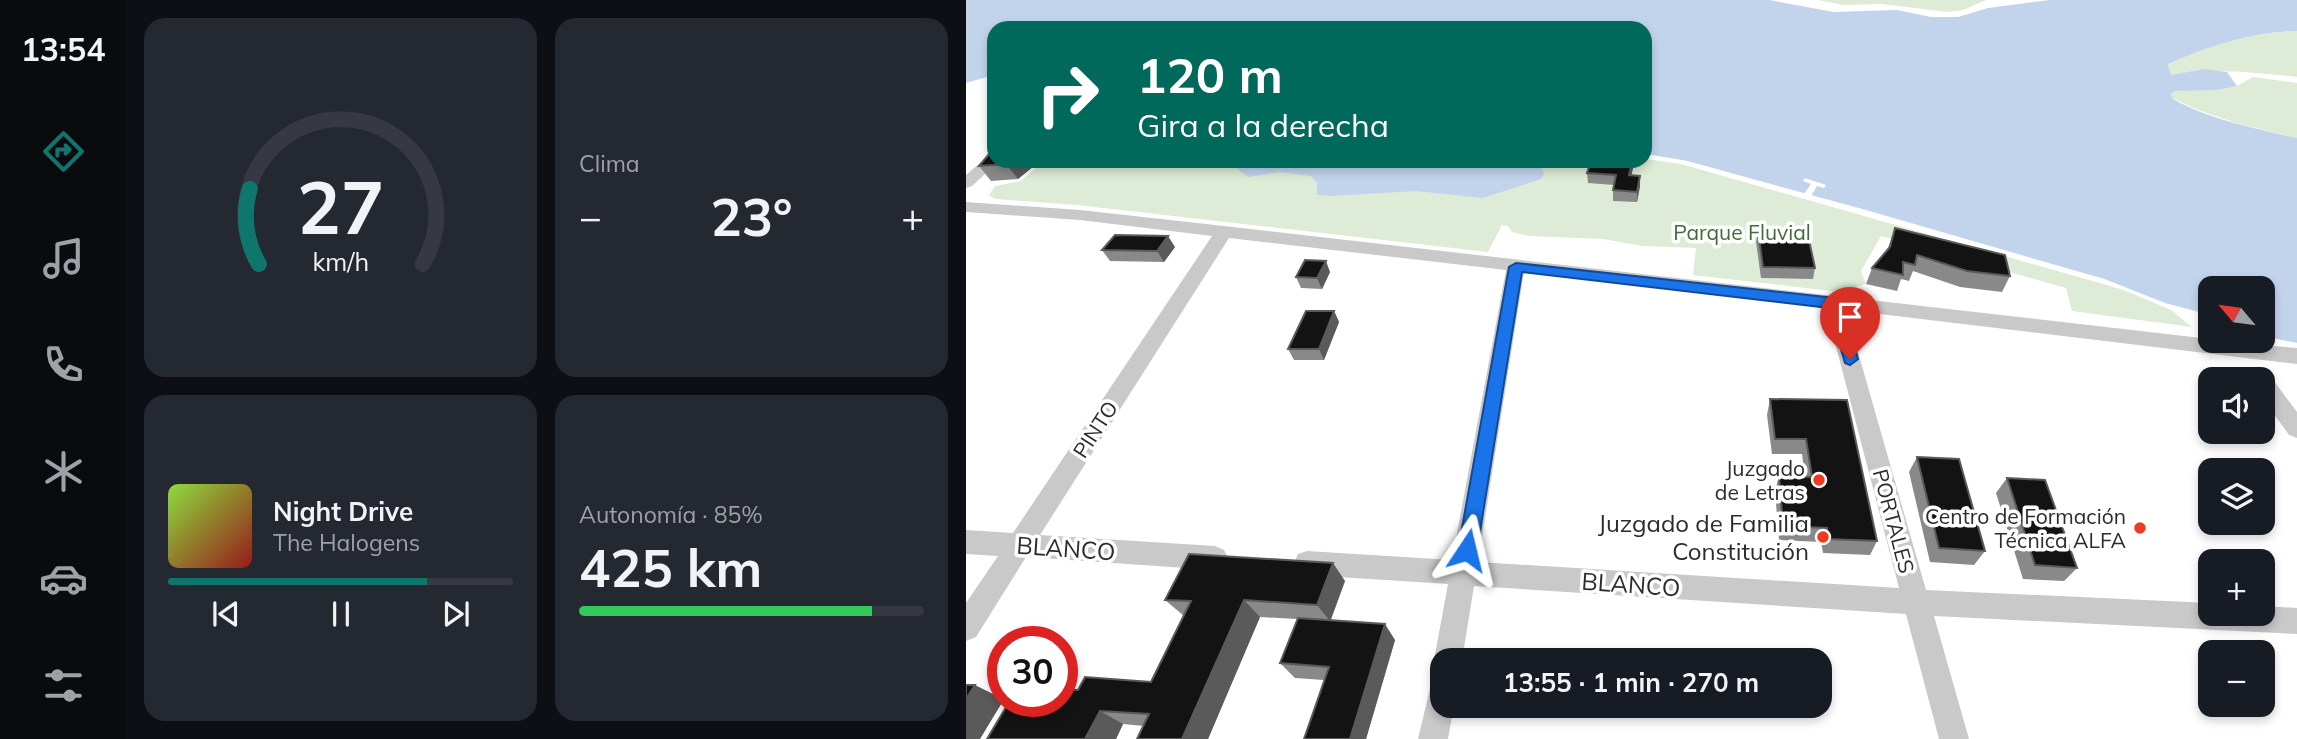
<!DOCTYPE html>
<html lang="es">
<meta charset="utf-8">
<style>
:root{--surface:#171b24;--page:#242831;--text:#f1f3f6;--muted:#9ea1a6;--line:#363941;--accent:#0f766e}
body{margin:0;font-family:Mulish,sans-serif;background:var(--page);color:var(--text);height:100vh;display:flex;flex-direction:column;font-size:26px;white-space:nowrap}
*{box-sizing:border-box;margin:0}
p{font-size:23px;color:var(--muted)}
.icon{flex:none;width:38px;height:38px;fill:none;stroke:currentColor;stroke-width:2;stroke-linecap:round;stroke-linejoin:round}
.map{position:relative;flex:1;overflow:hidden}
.drawer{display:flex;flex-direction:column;gap:18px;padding:18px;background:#0d0f14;width:840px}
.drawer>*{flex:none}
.banner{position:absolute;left:21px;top:21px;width:665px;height:147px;border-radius:21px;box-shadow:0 4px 10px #0003;background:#00695c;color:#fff;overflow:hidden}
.needle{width:46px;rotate:299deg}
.fabs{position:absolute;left:1232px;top:276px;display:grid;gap:14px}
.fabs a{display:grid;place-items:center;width:77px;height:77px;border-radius:14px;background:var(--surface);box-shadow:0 4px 10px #0003;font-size:35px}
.speed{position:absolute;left:21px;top:626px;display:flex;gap:14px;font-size:35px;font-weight:700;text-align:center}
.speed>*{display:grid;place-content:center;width:91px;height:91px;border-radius:50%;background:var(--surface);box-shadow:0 4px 10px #0003;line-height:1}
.speed .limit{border:10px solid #d22;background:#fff;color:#111}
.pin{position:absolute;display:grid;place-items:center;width:60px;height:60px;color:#fff;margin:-72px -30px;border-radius:50% 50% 50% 0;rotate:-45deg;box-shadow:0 0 7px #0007}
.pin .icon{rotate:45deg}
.me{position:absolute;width:77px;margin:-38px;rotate:10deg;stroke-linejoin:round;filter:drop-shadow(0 0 5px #0008)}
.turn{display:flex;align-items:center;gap:24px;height:147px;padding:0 35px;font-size:32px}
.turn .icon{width:91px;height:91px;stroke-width:2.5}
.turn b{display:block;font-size:49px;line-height:60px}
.big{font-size:52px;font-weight:700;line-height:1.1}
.drawer .tile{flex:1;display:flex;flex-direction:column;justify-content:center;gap:10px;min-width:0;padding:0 24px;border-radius:21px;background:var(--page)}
.drawer .dial{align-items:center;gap:0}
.dial svg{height:182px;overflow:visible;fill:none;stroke:var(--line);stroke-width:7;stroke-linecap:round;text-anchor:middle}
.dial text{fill:var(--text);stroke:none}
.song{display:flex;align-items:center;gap:21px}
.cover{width:84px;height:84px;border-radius:10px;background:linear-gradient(135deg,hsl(90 70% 55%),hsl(0 70% 35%))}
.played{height:7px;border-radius:4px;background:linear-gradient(90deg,var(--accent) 75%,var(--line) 75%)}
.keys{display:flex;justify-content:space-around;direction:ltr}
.heat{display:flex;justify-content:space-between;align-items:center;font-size:38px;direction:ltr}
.charge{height:10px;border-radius:5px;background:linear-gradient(90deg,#34c759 85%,var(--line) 0)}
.drawer .tiles{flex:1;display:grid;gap:18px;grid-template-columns:repeat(2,1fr)}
.trip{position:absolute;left:464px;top:648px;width:402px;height:70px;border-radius:21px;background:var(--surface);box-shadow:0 4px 10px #0003;font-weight:700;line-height:70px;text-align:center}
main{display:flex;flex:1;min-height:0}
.dock{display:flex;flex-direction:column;width:126px;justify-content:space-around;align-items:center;background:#090b0e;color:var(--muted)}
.dock .icon{width:49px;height:49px}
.dock .selected{color:var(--accent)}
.dock b{font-size:32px;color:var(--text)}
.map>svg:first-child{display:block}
</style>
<main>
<nav class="dock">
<b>13:54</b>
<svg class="icon selected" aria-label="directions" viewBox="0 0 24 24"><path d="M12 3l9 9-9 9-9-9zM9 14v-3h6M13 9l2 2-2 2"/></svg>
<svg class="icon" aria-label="music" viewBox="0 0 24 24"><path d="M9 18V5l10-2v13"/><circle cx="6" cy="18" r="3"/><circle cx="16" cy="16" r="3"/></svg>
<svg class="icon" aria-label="phone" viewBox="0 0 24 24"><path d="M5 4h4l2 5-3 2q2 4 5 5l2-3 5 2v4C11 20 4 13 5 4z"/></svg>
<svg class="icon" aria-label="climate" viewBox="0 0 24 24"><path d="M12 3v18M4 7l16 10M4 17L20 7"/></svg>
<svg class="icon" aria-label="car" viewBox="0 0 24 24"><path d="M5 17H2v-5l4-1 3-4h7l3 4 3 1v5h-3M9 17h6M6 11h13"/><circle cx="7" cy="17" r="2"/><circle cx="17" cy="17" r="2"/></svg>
<svg class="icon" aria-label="filters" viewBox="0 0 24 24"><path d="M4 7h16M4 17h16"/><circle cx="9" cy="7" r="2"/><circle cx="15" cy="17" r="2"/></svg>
</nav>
<section class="drawer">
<div class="tiles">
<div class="tile dial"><svg viewBox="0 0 100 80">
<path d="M14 69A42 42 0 1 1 86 69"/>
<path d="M14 69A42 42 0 0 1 10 36" stroke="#0f766e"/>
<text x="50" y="56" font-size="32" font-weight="700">27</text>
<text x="50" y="72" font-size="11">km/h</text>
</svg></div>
<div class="tile"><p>Clima</p>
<div class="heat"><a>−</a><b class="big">23°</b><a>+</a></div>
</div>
<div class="tile">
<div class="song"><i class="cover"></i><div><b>Night Drive</b><p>The Halogens</p></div></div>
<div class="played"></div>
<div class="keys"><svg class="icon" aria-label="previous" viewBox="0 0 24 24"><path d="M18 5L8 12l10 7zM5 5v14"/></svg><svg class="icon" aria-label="pause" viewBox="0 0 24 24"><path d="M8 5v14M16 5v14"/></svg><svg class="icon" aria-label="next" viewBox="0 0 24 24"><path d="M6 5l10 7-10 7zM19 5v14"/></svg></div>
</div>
<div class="tile"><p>Autonomía · 85%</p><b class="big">425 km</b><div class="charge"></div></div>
</div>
</section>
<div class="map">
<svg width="1331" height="739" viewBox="0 0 1331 739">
<rect width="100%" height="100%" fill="#fff"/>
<path fill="#deebd7" d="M852 0H1020L997 10 981 12 916 4 877 5Z
M1331 31V77C1288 72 1248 68 1205 75L1202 63C1243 46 1285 32 1331 31Z
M1287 77 1331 83V138L1273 124 1232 110 1206 98 1205 94 1209 91 1271 86Z
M679 159 715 164 1158 290 1205 310 1226 327 1106 311 1100 288 915 236 895 271 900 284 885 288 882 293 727 275 730 248 677 246 637 239 563 236 546 232 542 226 536 225 522 252 111 205 29 199 23 195 29 186 55 181 78 161H679Z"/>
<path fill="#c2d4ec" d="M0 0H803L868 12 931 10 965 17H992L1022 8 1084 0H1331V31C1285 32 1243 46 1202 64L1205 75 1239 69 1261 72 1271 86 1251 90 1209 91 1205 94 1207 99C1244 120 1289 128 1331 138V343L1297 336V289H1244V315L1199 303 1138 279 900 210 721 161 679 154V28H28V75L0 83Z
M242 161H382L402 163 535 161 538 165 575 167 578 174 575 179 517 198 450 191 365 196 351 195V183L345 176 314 172 282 177 268 166Z"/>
<path fill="#fff" d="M679 154 721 161 838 194 845 184 837 181 839 178 860 185 858 188 851 186 845 196 1138 279 1198 303 1204 308 1137 282 720 164 679 158Z"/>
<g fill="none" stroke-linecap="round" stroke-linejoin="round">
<path fill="#c9c9c9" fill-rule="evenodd" d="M28 153V161H33L6 186 0 188V175L23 155Z
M0 202 114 210 258 226 1244 339V341L1331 348V364L880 310 960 590 1244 603V614H1297V606L1331 608V634L968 616 1003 739H973L940 614 508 586 496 660H476V672L472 670 468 660 482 584 341 575 332 572 328 563 332 554 341 551 486 560 540 270 263 238 74 535 249 546 258 550 262 558 258 566 249 570 60 557 10 637 0 641V603L32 556 0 554V530L47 533 246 236 114 220 0 212ZM558 272 860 308 933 588 512 562Z
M1297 375 1305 377 1331 412V438L1323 435 1297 399V380H1288Z
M476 675V705H488L482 739H452L466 680Z"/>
</g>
<path fill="#898989" d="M28 161H74L52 179 25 181 13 166Z
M625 161H668L665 175 674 176V186L671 202 647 201V190L648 185 622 183 621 173Z
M929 228 1044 276 1036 292 994 287 947 271 943 281 935 279 931 291 900 284 906 268 922 248Z
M792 231 849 268 847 279 795 278 790 242Z
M209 247 198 262 144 261 136 250Z
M364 272 356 289 335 288 330 277Z
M368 311 373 322 358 360H328L322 349Z
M804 399 881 400 911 541 904 555 857 553 855 542 813 540 809 491 813 476 839 477 836 454H806L801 415Z
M951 457 1019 551 1008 565 964 562 943 472Z
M1041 478 1111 568 1098 581 1057 579 1030 493Z
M379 581 365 620 429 640 400 739H338L358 680 329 678 314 663 331 619 294 617 242 739H171L178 726 157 724 150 739H21L112 690 185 682 218 616 199 600Z"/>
<path fill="#5a5a5a" d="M44 161H74L52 179 40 164Z
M666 161H668V164L663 186V175Z
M674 176V186L671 202V192Z
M202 236 209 247 198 262 191 251Z
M360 261 364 272 356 289 351 278Z
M368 311 373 322 358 360 353 349Z
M367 563 379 581 364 621 351 605Z
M278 600 294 617 242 739H216Z
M419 624 429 640 400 739H384Z
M9 685 37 699V701L14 739H0V699Z
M134 711 157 724 150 739H119Z"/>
<path fill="#131313" stroke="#5a5a5a" stroke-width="2" d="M28 148V161H44L40 164 13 166Z
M625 161H666L663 175 674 176 671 192 647 190 650 175 621 173Z
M929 228 1039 255 1044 276 1001 271 951 255 949 265 937 262V275L906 268 924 247Z
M792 231H841L849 268 797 267Z
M149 235 202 236 191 251 136 250Z
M339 260 360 261 351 278 330 277Z
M340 311H368L353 349H322Z
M804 399 881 400 911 541 862 539 861 528 817 526 813 476 846 477 840 439H809Z
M951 457 993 459 1019 551 973 548Z
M1041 478 1079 480 1111 568 1069 565Z
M223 554 367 563 351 605 278 600 216 739H171L183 714 134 711 119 739H21L43 702H96V689L112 690 119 677 185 682 225 601 199 600Z
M332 618 419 624 384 739H338L363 667 314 663Z
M0 685H9L0 699Z"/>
<path fill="#1a73e8" stroke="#114b97" stroke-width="2" d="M550 263 869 298 877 303 892 359 884 365 879 363 863 308 556 272 511 550 508 557 501 559 494 557 492 550 543 267Z"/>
<g fill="#ef3a21" stroke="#fff" stroke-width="2.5">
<circle cx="853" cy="480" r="7"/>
<circle cx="1174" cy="528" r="7"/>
<circle cx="857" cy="537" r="7"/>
</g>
<g text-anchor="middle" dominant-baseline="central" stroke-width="7" stroke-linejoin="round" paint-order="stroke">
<g font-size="21" fill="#456937" stroke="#fff">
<text x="776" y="232">Parque Fluvial</text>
</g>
<g font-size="21" fill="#2c2c2c" stroke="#fff">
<text transform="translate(129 429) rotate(-57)">PINTO</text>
<text transform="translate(928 521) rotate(75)">PORTALES</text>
</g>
<g font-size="21" fill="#2c2c2c" stroke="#fff" text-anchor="end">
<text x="839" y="468">Juzgado<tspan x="839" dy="24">de Letras</tspan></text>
<text x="1160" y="516">Centro de Formación<tspan x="1160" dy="24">Técnica ALFA</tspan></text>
</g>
<g font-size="24" fill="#2c2c2c" stroke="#fff" text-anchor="end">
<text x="843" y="523">Juzgado de Familia<tspan x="843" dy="28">Constitución</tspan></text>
</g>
<g font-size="24" fill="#2c2c2c" stroke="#fff">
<text transform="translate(100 548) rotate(4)">BLANCO</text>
<text transform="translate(665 584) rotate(4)">BLANCO</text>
</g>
</g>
</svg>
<div class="fabs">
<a><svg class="needle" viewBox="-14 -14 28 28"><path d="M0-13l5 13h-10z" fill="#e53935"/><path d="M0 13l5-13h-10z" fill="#9ea1a6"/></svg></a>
<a><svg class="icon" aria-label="sound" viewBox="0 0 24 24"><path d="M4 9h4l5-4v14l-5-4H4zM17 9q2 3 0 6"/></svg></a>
<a><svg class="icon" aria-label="layers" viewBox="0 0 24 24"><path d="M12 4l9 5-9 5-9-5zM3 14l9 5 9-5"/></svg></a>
<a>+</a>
<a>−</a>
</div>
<div class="speed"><div class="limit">30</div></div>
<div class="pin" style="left:884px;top:359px;background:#d93025"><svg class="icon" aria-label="arrive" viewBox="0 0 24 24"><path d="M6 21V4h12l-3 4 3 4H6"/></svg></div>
<svg class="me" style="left:501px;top:550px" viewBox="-20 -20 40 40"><path d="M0-17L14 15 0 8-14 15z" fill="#1a73e8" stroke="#fff" stroke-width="4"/></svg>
<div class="trip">13:55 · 1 min · 270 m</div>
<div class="banner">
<div class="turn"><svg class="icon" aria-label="right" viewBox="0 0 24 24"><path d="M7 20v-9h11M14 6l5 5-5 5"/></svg><div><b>120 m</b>Gira a la derecha</div></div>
</div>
</div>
</main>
